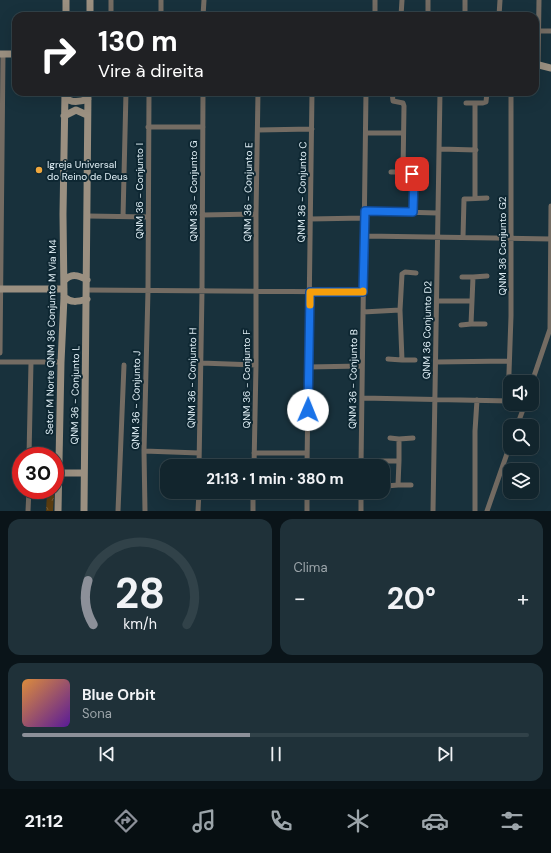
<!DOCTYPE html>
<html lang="pt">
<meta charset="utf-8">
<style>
:root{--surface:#12252d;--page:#1f3139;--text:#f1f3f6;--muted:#9ca5aa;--line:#314249;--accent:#8c9099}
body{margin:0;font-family:"DM Sans",sans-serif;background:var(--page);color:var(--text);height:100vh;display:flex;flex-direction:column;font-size:15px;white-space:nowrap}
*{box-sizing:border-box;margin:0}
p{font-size:13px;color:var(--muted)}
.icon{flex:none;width:22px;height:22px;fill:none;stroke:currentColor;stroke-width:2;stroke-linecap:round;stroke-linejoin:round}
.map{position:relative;height:511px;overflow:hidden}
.details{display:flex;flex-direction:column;gap:8px;padding:8px;background:#0a1419;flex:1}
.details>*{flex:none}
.banner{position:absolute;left:12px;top:12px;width:527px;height:84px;border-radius:12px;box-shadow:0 4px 16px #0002,0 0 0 1px var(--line);background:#202124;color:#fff;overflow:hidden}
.controls{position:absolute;left:503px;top:375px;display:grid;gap:8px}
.controls a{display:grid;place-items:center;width:36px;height:36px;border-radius:8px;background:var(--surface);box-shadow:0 4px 16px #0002,0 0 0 1px var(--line);font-size:20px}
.speed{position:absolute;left:12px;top:447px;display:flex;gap:8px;font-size:20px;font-weight:700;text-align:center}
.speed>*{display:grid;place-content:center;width:52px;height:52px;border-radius:50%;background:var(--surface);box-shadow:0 4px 16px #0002,0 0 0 1px var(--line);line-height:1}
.speed .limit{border:6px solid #d22;background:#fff;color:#111}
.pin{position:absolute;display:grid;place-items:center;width:34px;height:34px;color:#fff;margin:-17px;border-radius:8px;box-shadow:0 2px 6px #0006}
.me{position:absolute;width:44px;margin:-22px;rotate:1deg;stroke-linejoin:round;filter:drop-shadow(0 0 3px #0008)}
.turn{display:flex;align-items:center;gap:14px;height:84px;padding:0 20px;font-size:18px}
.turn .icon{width:52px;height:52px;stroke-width:2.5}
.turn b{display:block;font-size:28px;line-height:34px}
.big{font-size:30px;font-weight:700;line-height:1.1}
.details .tile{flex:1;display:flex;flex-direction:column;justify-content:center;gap:6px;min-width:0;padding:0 14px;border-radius:12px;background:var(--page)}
.details .dial{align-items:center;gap:0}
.dial svg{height:104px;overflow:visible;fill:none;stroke:var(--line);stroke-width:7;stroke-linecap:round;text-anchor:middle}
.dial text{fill:var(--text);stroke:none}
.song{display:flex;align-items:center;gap:12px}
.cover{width:48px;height:48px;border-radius:6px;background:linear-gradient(135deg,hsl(30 70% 55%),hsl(270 70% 35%))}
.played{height:4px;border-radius:2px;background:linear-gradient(90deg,var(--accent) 45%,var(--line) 45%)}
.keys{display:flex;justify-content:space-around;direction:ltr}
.heat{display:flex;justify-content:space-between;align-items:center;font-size:22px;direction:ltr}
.details .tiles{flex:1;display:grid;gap:8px;grid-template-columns:1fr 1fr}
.tile:last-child{grid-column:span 2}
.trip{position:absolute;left:160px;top:459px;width:230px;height:40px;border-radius:12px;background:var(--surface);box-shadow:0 4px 16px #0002,0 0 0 1px var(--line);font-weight:700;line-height:40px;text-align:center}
.dock{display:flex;height:64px;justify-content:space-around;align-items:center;background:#070f12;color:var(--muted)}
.dock .icon{width:28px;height:28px}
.dock .active{color:var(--accent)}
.dock b{font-size:18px;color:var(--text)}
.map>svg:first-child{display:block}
</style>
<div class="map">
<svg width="551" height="511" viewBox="0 0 551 511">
<defs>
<pattern id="park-crowns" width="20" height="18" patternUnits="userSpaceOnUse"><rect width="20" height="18" fill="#5d3e10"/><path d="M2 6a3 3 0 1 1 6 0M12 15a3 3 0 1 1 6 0" fill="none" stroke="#745a34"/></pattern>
</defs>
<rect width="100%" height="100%" fill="#18313c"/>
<path fill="url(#park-crowns)" d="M47 494 54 495 53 511H46Z"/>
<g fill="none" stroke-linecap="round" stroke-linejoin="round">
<path stroke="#746c63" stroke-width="5" d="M111 0V16
M161 0V16
M465 0V16
M203 16 204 0
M375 16V0
M401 16 402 0
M428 16V0
M499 16 500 0
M538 31H551
M538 64 539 0
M392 92 393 101 403 103 404 106 403 172
M466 103H475
M148 127H203
M258 130 312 129
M366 133H403
M440 149 476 150
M391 172H403L414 175 413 212
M475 198V103H483L486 102 487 92
M365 211 437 213
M202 215 256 214
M88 216 148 217
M123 217 126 92
M310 219 365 218
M365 236 551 239
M463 237 464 199 487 198
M462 277H473
M87 290 363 292
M437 301H472L473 277 487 276
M363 312 400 310 402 274 405 272 416 273
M471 324H485
M461 325 471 324 472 301
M550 330 551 206
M0 353 3 54
M388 359 402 360 400 310
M402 360H415
M0 362H61
M436 362 509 361
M201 363 256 365
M308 367 362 366
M532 382 550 329
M362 398 510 401
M508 401 511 316V92
M517 426 525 404
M390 438 399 439
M144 451 199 453
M254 453H307
M29 456 31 362
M361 461H399V439L413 438
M399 461 398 485H411
M199 466 202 291 203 92
M254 466 256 365V214L258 92
M307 466 312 92
M361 466 366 92
M386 486 398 485
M361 492V511
M28 511 29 490
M118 511 124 365
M145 511 144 451 148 290 149 92
M198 511 199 492
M253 511V492
M307 511V492
M433 511 440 92
M475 511V431L477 400
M487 511 510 445"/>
<path stroke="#9b9081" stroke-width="7" d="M66 16V0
M90 16V0
M0 54H16
M535 64 551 68
M65 97C71 104 80 102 88 99
M64 116 76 110 87 115
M64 281C71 273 78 275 87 280
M0 289H64
M64 297C71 303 77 302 87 299
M58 473H84
M58 511 61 362 64 297 63 214 65 92
M84 511 88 92"/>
</g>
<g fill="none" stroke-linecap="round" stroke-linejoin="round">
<g stroke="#114b97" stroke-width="10">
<path id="route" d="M308 410 310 292H363L365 211 413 212 414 177 412 174"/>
</g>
<use href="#route" stroke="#1a73e8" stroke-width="7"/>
<path stroke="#f59e0b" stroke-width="7" d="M310 305V292H363V291"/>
</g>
<circle fill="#efa73d" stroke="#0e2732" stroke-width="1.5" cx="39" cy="170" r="4"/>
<g text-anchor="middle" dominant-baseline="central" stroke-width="4" stroke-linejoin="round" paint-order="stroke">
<g font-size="10" fill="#e1f0f7" stroke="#0e2732" text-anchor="start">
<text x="47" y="164">Igreja Universal<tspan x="47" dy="12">do Reino de Deus</tspan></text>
</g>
<g font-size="10" fill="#e1f0f7" stroke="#0e2732">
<text transform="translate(139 191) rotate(-90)">QNM 36 - Conjunto I</text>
<text transform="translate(193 191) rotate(-90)">QNM 36 - Conjunto G</text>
<text transform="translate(248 192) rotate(-89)">QNM 36 - Conjunto E</text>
<text transform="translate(302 192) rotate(-89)">QNM 36 - Conjunto C</text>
<text transform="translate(502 246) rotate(-90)">QNM 36 Conjunto G2</text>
<text transform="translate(427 330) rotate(-89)">QNM 36 Conjunto D2</text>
<text transform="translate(51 337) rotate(-89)">Setor M Norte QNM 36 Conjunto M Via M4</text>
<text transform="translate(192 378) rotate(-89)">QNM 36 - Conjunto H</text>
<text transform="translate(246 379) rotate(-90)">QNM 36 - Conjunto F</text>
<text transform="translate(353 379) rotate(-89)">QNM 36 - Conjunto B</text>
<text transform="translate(75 395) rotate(-89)">QNM 36 - Conjunto L</text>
<text transform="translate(136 400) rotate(-89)">QNM 36 - Conjunto J</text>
</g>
</g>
</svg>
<div class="controls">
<a><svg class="icon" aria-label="sound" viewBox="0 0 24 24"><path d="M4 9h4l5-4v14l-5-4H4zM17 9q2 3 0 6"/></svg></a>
<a><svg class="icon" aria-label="search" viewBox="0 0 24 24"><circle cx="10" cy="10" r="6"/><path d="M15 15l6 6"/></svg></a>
<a><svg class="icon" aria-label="layers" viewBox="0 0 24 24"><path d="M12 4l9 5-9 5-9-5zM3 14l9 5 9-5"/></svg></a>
</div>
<div class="speed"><div class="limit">30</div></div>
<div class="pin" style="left:412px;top:174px;background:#d93025"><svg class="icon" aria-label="arrive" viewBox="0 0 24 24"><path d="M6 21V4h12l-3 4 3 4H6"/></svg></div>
<svg class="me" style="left:308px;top:410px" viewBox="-20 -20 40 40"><circle r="19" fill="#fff"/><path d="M0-13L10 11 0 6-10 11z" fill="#1a73e8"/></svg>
<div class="trip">21:13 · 1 min · 380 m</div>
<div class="banner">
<div class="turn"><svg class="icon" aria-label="right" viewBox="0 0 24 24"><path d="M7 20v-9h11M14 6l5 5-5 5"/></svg><div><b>130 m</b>Vire à direita</div></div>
</div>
</div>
<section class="details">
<div class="tiles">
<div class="tile dial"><svg viewBox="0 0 100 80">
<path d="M14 69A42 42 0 1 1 86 69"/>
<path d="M14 69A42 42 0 0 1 10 35" stroke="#8c9099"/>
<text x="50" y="56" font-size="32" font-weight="700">28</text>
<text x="50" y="72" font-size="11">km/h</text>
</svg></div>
<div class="tile"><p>Clima</p>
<div class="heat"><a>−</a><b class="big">20°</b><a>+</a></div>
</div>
<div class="tile">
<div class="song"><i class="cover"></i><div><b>Blue Orbit</b><p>Sona</p></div></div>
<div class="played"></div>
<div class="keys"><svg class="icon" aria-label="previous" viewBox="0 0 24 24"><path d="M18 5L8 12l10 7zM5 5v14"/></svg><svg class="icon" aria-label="pause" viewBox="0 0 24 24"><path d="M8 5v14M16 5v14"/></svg><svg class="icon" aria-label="next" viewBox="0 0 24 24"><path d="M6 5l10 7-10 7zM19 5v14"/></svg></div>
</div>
</div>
</section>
<nav class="dock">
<b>21:12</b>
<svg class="icon active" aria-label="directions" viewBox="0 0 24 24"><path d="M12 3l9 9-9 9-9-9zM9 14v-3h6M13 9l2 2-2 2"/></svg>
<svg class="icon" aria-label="music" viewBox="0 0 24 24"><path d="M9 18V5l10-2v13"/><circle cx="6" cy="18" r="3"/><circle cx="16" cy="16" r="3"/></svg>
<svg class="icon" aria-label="phone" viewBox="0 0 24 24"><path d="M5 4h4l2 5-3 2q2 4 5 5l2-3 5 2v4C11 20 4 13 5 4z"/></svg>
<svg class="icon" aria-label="climate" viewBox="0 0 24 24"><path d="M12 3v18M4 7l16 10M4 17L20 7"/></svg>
<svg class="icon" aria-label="car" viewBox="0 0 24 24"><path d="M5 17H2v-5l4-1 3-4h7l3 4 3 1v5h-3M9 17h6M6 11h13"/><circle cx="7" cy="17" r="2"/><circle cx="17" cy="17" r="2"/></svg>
<svg class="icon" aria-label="filters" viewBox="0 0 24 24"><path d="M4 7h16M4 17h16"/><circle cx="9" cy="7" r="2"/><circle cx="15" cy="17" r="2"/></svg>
</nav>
